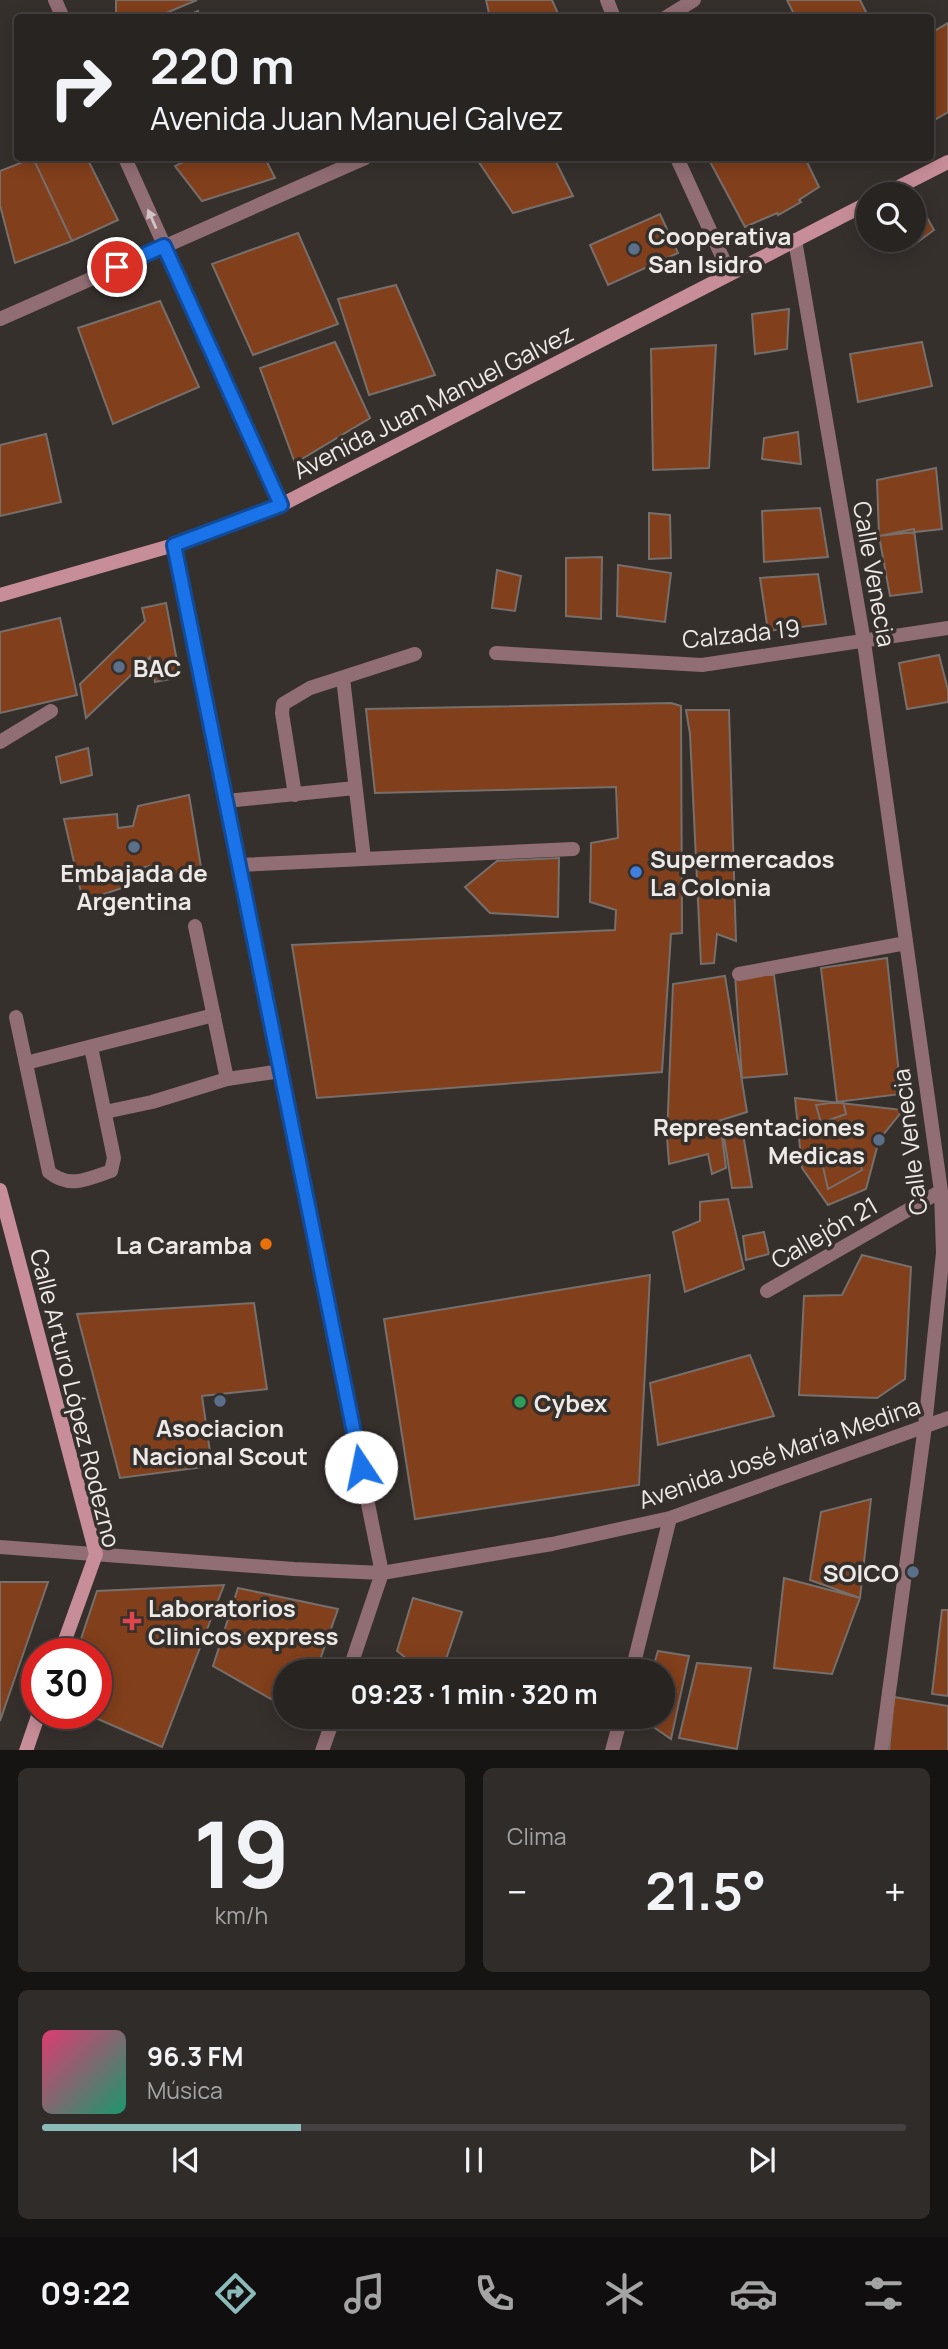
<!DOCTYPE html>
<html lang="es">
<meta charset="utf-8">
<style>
:root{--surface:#282422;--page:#302c2a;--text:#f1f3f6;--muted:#a5a4a5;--line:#444140;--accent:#8bbbb9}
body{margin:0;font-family:Manrope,sans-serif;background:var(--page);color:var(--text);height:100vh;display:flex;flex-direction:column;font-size:26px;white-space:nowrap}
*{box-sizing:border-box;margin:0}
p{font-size:23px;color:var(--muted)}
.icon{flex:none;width:38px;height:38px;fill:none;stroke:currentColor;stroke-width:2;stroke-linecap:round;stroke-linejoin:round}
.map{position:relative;height:1750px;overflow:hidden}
.drawer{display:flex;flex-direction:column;gap:18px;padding:18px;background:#161413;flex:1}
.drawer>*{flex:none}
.banner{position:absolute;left:14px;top:14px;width:920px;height:147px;border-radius:7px;box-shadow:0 4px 18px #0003,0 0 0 2px var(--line);background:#282422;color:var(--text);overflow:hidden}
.tools{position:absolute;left:856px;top:182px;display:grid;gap:14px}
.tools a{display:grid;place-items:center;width:70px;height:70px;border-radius:50%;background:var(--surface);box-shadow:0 4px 18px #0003,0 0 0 2px var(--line);font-size:35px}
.speed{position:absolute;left:21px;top:1638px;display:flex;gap:14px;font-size:35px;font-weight:700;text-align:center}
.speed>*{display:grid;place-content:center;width:91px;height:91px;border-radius:50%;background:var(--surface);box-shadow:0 4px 18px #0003,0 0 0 2px var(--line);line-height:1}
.speed .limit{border:10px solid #d22;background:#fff;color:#111}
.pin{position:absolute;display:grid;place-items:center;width:60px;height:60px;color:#fff;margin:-30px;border:4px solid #fff;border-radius:50%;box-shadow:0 2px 7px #0007}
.me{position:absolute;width:77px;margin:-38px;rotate:349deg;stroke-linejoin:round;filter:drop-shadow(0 0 5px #0008)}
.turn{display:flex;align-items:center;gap:24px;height:147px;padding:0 21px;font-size:32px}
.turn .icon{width:91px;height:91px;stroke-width:2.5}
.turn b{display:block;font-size:49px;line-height:60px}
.big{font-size:52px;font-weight:700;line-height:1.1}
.drawer .tile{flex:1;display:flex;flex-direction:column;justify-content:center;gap:10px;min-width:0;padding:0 24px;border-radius:10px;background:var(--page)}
.drawer .dial{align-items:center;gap:0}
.dial b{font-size:91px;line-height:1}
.song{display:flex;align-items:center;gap:21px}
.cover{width:84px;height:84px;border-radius:10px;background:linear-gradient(135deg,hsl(340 70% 55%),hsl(160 70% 35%))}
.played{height:7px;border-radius:4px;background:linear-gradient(90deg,var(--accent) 30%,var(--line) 30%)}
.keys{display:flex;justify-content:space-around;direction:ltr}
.heat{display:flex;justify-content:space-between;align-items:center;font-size:38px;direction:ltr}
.drawer .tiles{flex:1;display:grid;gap:18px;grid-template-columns:1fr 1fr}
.tile:last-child{grid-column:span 2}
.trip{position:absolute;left:273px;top:1659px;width:402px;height:70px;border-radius:35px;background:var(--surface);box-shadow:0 4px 18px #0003,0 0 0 2px var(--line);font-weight:700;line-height:70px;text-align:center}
.dock{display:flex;height:112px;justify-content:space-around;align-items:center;background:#100e0e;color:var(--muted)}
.dock .icon{width:49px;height:49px}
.dock .current{color:var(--accent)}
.dock b{font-size:32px;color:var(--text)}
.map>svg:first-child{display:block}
</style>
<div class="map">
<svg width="948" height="1751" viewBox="0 0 948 1751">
<rect width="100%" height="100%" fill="#36302d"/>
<path fill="#823f1b" stroke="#766f6c" stroke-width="2" d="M116 0H197L154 18H116Z
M486 0H552L560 18H490Z
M787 0H860L869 18H796Z
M198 11 200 18H183Z
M948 23V112L931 122V33Z
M33 158H87L118 220 72 241Z
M33 158 72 241 15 263 0 205V171Z
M191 158H265L275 178 202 201 175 166Z
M476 158H554L573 196 513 213Z
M708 158H805L819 187 799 200 801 202 778 215 777 213 745 227Z
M660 214 678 253 608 285 590 245Z
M925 214 934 230 912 246 908 240H914V220Z
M298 233 338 324 253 355 212 264Z
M396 285 435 375 369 395 338 299Z
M160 301 199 387 113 424 78 328Z
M789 309 787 349 755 354 752 314Z
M335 342 370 418 295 463 260 368Z
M922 342 932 386 858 402 850 354Z
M716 345 709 468 653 470 651 349Z
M798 432 801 464 762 459 764 438Z
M46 434 61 502 0 516V445Z
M936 468 942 529 879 536 877 480Z
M820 508 828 557 764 562 762 511Z
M649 513 670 515 671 558 649 559Z
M914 529 922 592 890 596 879 536Z
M602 557 601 619 566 616V558Z
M618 565 671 573 665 622 617 616Z
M497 570 521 576 515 611 492 608Z
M818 574 826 624 768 631 760 578Z
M166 603 180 677 155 682 150 657 86 718 80 684 145 621 142 608Z
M60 618 77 695 0 713V632Z
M939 655 948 690V702L907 709 899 663Z
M671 703 681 706 682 933 671 934 662 1072 317 1098 292 945 615 930 616 910 590 902 591 843 618 838 616 787 375 793 366 709Z
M686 710H729L736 941 717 934 714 963 701 964 690 734Z
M88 748 92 775 61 783 56 757Z
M189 795 201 867 147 880 149 866 125 872 128 886 83 901 64 819 117 814 118 828 133 826 138 806Z
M559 858 558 917 490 913 465 887 497 861Z
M887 958 901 1094 837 1102 821 968Z
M735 974 774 975 787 1074 742 1078Z
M725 976 747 1112 667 1137 673 984Z
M795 1098 903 1110 879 1140 866 1189 828 1205 802 1168Z
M843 1101 846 1114 821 1123 816 1105Z
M720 1121 726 1168 712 1174 708 1154 669 1164 667 1137Z
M742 1128 752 1187 732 1188 723 1131Z
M858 1155 862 1170 828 1189 821 1158Z
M728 1199 744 1269 685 1292 673 1232 700 1221V1202Z
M764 1232 769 1254 746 1260 743 1236Z
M862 1255 911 1267 905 1379 877 1398 799 1395 804 1296 842 1295Z
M650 1275 639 1485 415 1519 384 1319Z
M254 1303 267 1389 202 1396 212 1466 120 1478 77 1314Z
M750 1355 774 1416 658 1445 650 1383Z
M871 1499 860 1598 810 1580 821 1512Z
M784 1578 860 1598 832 1674 774 1668Z
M0 1582H48L0 1721Z
M224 1585 162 1747 84 1713H96V1654H76L97 1591Z
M238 1588 338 1609 316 1671H285V1707L213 1666Z
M413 1598 462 1612 442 1671H422L397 1651Z
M942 1610H948V1696L932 1694Z
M658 1651 689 1656 671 1739 639 1717H663V1671H652Z
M697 1663 751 1668 737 1749 679 1738Z
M894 1697 948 1706V1751H889Z"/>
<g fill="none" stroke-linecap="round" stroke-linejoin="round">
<path stroke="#916d74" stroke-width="14" d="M343 678 364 859
M0 742 51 711
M295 795 282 713 283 704 310 688 415 654
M226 801 355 788
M239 865 573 849
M195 926 227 1079
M16 1017 49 1172C69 1189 88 1179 111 1171L114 1158 91 1047
M26 1063 214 1015
M105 1112 152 1102 227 1079 281 1071"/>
<path stroke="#916d74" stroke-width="14" d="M55 0 63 18
M607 0 614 18
M665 18 694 0
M125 158 281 505
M677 158 730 274
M795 240 864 642 941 1191 943 1253 925 1426 881 1751
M0 319 365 158
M174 545 382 1573 349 1671
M496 653 702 665 948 628
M739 974 906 943
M767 1291 941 1191
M0 1547 294 1569 382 1573 552 1544 670 1518 948 1418
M632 1671 670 1518
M322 1751 334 1717
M612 1751 621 1717"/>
<path stroke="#c78e99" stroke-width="14" d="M885 194 948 162
M0 595 174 545 281 505 868 203
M0 1190 96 1554 60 1654
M26 1751 39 1713"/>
</g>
<defs><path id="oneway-solid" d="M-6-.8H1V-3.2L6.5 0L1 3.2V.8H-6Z" transform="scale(1.75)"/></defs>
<use fill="#d1c4c4" href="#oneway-solid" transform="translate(152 219) rotate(-114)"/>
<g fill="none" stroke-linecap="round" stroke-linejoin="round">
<g stroke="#114b97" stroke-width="18">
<path id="route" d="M117 267 164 246 281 505 174 545 361 1467"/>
</g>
<use href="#route" stroke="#1a73e8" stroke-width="12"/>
</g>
<g fill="#5c6f8a" stroke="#36302d" stroke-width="2.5">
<circle cx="634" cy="249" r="7"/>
<circle cx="119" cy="667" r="7"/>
<circle cx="134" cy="847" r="7"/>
<circle cx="879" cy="1140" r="7"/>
<circle cx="220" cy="1401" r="7"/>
<circle cx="913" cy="1572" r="7"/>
</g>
<circle fill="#3f7fe0" stroke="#36302d" stroke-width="2.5" cx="636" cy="872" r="7"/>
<circle fill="#e8710a" stroke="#36302d" stroke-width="2.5" cx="266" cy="1244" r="7"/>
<circle fill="#2e9e5b" stroke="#36302d" stroke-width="2.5" cx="520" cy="1402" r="7"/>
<path fill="#e0444e" stroke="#36302d" stroke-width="2.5" d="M128.5 1610.5h7v7h7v7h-7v7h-7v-7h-7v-7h7z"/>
<g text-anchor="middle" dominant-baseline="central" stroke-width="7" stroke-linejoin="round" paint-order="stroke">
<g font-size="24" font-weight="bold" fill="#ede9e7" stroke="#36302d" text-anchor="start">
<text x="648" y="235">Cooperativa<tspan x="648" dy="28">San Isidro</tspan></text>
<text x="133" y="667">BAC</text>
<text x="650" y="858">Supermercados<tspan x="650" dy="28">La Colonia</tspan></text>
<text x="134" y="872" text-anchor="middle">Embajada de<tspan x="134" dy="28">Argentina</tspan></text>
<text x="865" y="1126" text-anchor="end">Representaciones<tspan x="865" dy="28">Medicas</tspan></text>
<text x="252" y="1244" text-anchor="end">La Caramba</text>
<text x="534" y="1402">Cybex</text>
<text x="220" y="1427" text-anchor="middle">Asociacion<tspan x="220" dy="28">Nacional Scout</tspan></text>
<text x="899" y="1572" text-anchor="end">SOICO</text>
<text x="148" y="1607">Laboratorios<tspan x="148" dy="28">Clinicos express</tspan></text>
</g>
<g font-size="24" fill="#ede9e7" stroke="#36302d">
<text transform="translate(433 401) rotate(-27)">Avenida Juan Manuel Galvez</text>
<text transform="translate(875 574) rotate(80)">Calle Venecia</text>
<text transform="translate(741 633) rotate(-6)">Calzada 19</text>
<text transform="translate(909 1142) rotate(-97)">Calle Venecia</text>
<text transform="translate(824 1232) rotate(-30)">Callejón 21</text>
<text transform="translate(76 1398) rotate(76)">Calle Arturo López Rodezno</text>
<text transform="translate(779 1452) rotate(-19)">Avenida José María Medina</text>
</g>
</g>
</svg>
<div class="tools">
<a><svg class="icon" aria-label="search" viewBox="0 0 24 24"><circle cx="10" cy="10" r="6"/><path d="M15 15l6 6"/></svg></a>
</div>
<div class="speed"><div class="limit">30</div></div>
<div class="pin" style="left:117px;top:267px;background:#d93025"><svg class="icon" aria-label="arrive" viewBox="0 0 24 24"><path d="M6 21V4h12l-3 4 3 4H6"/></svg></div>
<svg class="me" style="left:361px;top:1467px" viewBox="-20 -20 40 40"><circle r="19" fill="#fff"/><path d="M0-13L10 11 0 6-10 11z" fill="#1a73e8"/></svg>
<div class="trip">09:23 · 1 min · 320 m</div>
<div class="banner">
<div class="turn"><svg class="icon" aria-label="right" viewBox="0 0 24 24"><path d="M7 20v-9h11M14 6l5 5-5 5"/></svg><div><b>220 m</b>Avenida Juan Manuel Galvez</div></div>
</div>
</div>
<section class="drawer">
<div class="tiles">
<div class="tile dial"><b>19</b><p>km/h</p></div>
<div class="tile"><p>Clima</p>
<div class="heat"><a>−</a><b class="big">21.5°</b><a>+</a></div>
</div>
<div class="tile">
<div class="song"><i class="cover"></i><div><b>96.3 FM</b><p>Música</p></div></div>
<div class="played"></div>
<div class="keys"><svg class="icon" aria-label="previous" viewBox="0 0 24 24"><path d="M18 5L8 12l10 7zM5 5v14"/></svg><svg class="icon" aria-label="pause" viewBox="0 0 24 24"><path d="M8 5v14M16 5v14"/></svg><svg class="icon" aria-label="next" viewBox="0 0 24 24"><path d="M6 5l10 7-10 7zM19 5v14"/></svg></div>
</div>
</div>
</section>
<nav class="dock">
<b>09:22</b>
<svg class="icon current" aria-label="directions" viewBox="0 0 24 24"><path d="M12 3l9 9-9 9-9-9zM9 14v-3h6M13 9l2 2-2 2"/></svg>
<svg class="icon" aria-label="music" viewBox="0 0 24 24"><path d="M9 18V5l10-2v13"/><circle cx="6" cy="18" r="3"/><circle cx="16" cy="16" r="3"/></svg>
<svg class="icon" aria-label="phone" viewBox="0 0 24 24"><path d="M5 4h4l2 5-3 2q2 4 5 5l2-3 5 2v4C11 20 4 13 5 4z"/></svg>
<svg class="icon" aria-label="climate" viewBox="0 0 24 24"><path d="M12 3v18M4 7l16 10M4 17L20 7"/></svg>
<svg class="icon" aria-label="car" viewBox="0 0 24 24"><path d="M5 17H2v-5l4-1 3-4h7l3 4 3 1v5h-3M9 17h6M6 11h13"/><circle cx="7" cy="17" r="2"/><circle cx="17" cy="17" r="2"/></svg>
<svg class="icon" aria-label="filters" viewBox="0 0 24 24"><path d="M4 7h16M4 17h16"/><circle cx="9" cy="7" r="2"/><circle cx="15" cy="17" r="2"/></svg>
</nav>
